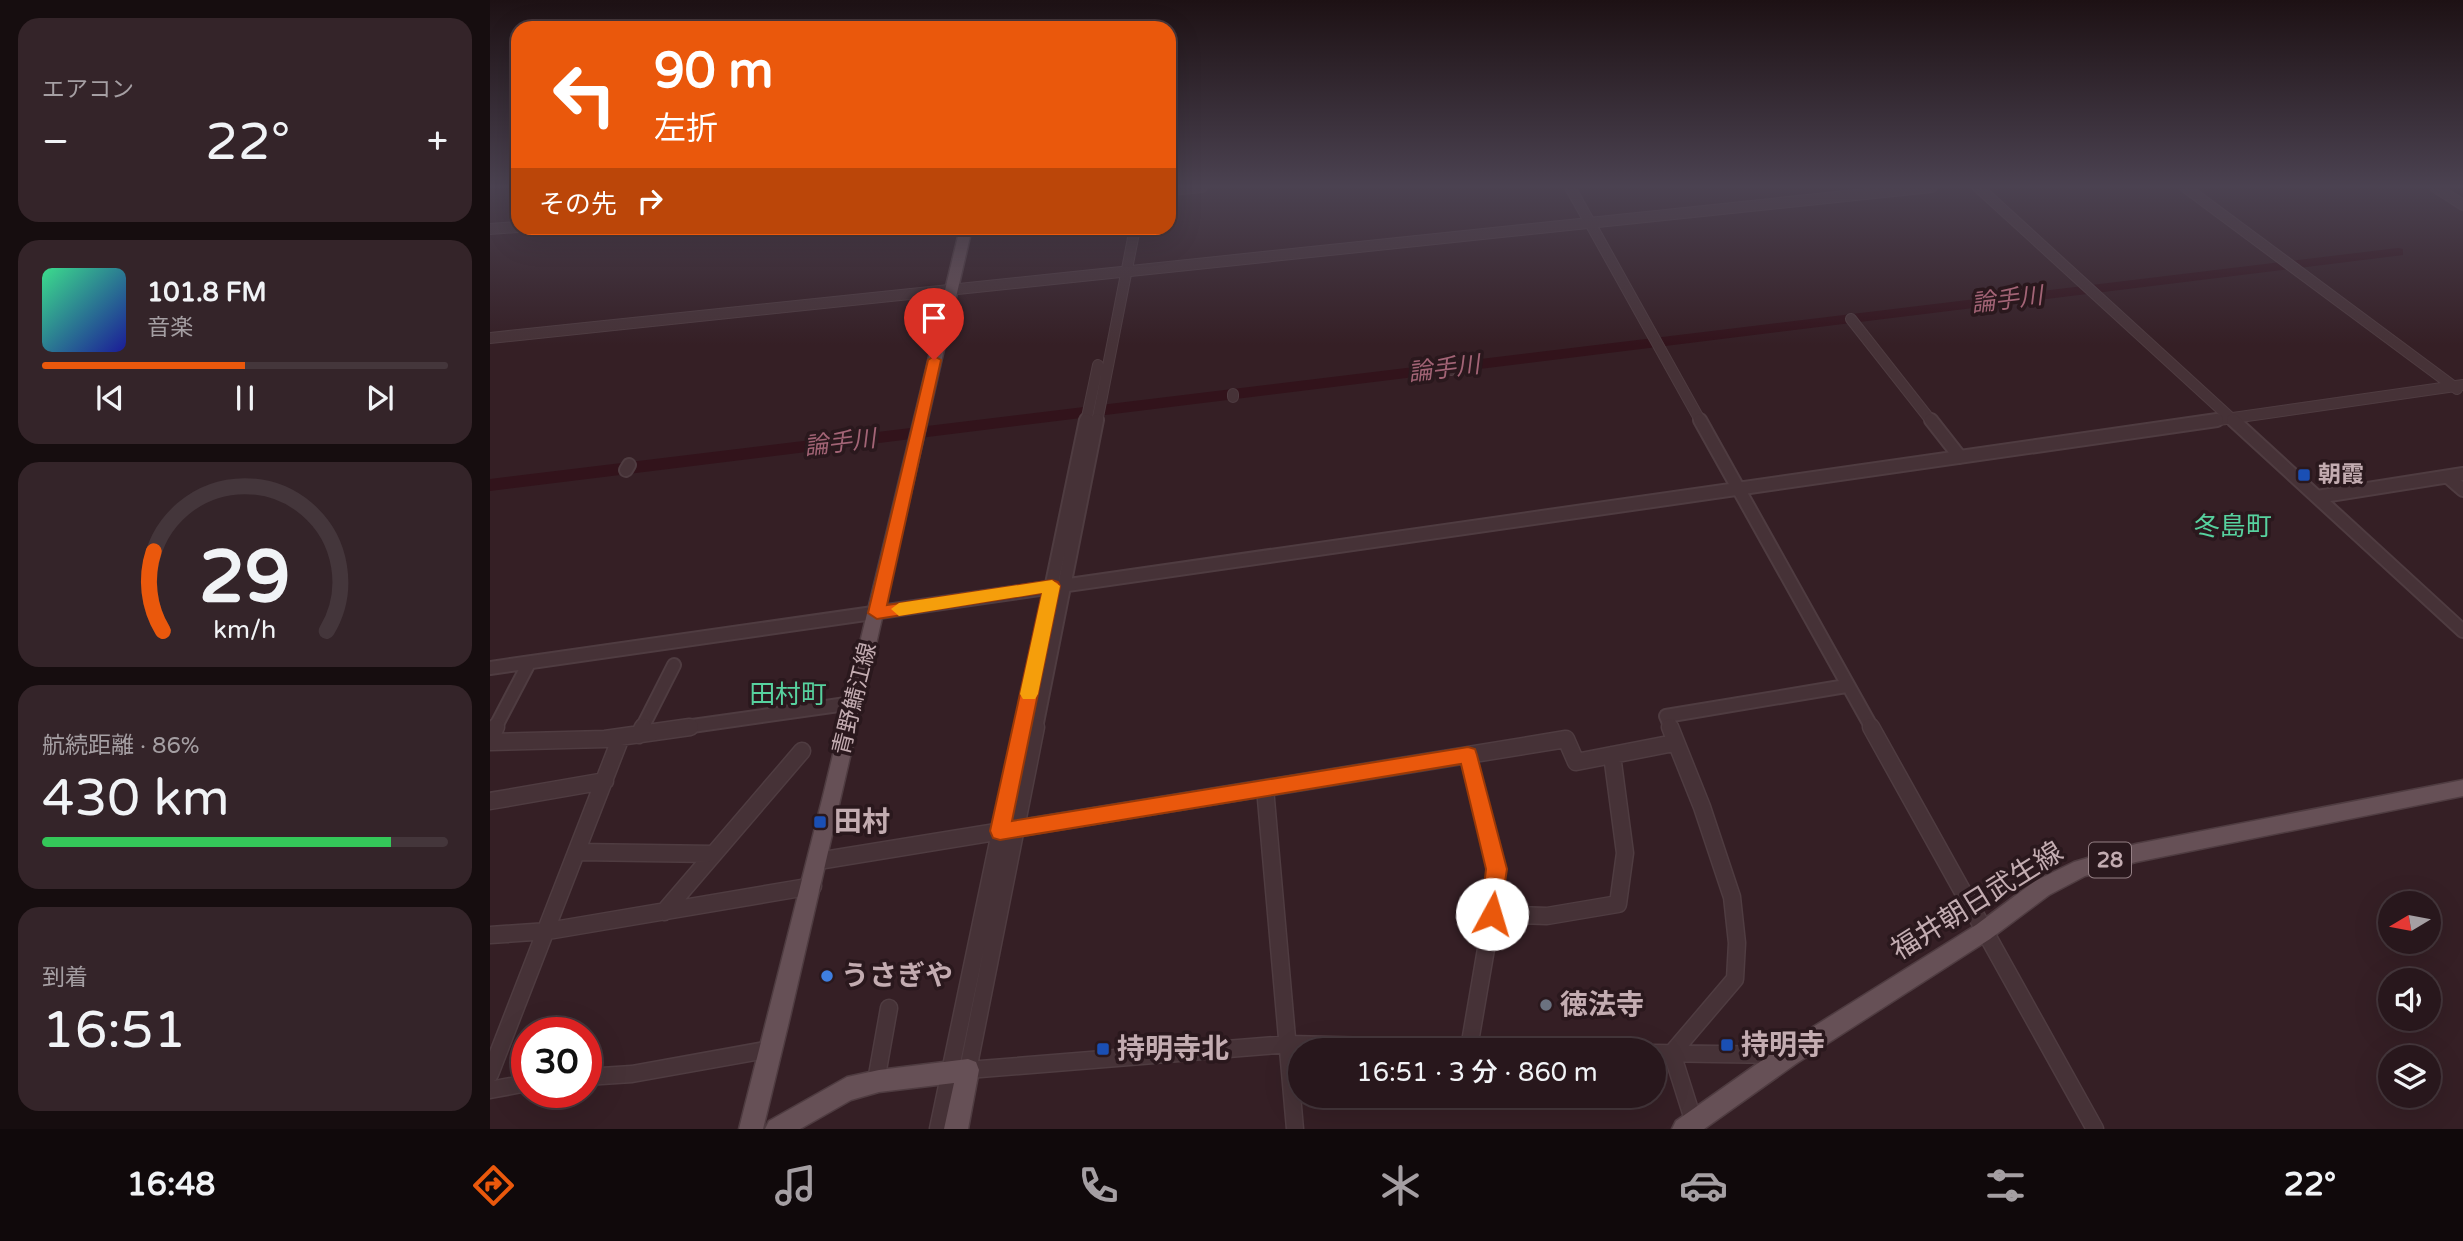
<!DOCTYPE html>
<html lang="ja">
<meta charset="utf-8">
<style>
:root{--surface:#28171c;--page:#342429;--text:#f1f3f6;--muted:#a59fa3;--line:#44363b;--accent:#ea580c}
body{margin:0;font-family:"Varela Round","Noto Sans JP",sans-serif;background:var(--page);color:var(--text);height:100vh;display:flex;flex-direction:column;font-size:26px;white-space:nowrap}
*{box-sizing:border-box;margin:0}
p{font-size:23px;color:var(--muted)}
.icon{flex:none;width:38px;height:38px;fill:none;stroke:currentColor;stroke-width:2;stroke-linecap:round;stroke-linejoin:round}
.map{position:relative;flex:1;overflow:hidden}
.details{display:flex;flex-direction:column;gap:18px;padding:18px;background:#160d0f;width:490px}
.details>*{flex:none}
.top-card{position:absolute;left:21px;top:21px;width:665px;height:214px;border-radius:21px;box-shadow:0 7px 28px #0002,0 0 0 2px var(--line);background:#ea580c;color:#fff;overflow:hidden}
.needle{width:46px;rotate:260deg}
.controls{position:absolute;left:1888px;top:891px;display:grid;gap:14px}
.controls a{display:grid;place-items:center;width:63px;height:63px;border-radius:50%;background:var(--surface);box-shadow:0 7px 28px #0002,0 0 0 2px var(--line);font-size:35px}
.speed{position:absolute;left:21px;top:1017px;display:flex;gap:14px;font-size:35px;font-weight:700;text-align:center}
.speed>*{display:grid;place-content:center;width:91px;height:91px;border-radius:50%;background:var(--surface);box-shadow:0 7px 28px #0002,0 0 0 2px var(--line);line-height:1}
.speed .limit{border:10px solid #d22;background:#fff;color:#111}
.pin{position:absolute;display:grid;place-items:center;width:60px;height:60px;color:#fff;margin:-72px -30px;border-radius:50% 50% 50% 0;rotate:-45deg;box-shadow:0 0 7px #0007}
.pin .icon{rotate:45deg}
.me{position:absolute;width:77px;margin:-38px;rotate:6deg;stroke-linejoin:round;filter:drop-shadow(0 0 5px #0008)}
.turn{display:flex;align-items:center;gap:24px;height:147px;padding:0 28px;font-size:32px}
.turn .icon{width:91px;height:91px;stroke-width:2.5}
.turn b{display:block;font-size:49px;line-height:60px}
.then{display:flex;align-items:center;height:66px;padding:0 28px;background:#0003;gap:14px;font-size:26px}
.big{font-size:52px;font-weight:600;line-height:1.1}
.details .tile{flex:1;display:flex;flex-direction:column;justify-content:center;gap:10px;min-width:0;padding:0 24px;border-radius:21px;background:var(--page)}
.details .dial{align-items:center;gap:0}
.dial svg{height:182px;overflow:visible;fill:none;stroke:var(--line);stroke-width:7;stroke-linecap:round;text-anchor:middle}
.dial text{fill:var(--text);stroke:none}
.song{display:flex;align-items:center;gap:21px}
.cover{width:84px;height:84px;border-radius:10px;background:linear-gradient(135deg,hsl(150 70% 55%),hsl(240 70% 35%))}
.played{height:7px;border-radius:4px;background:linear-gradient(90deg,var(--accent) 50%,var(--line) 50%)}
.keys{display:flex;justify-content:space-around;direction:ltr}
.heat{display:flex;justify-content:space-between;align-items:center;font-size:38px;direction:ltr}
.charge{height:10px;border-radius:5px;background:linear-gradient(90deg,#34c759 86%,var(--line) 0)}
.trip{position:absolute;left:798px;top:1038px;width:378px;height:70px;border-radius:35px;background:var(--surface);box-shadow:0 7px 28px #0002,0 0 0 2px var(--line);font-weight:600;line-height:70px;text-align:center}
.dock{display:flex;height:112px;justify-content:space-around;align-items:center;background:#10090b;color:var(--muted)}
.dock .icon{width:49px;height:49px}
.dock .current{color:var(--accent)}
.dock b{font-size:32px;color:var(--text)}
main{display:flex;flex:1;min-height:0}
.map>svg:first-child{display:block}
</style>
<main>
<section class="details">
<div class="tile"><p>エアコン</p>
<div class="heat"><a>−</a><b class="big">22°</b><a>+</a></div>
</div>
<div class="tile">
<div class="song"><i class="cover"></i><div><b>101.8 FM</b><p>音楽</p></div></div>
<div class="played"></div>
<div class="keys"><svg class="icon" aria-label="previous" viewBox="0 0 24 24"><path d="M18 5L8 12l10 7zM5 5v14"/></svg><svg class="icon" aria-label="pause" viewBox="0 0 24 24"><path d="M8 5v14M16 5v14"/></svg><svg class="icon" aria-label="next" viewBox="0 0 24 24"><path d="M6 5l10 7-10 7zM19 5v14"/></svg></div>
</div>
<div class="tile dial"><svg viewBox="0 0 100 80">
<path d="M14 69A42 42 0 1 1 86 69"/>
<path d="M14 69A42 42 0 0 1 10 34" stroke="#ea580c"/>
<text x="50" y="56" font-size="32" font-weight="700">29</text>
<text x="50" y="72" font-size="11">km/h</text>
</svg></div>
<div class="tile"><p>航続距離 · 86%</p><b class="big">430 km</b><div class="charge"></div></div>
<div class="tile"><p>到着</p><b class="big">16:51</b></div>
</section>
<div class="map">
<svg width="1973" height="1129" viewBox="0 0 1973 1129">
<rect width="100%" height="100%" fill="#351f25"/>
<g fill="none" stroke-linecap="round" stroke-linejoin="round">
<path fill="#32131b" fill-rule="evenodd" d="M1908 248 1913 249V255L0 491V479Z"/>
<g stroke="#4f3c41" stroke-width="12">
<path id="minor-far2" d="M682 187V190L712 187
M1080 187 1211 422
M1488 187 1745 422
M1695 187 1967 389
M1945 187 1973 205
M0 229 28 227
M1361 319 1442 422
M0 338 1442 187
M960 367 961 370
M743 394V397
M596 422 608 365
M607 422 645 228
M1715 422 1973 385"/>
</g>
<g stroke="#4f3c41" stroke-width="16">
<path id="minor-far1" d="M1210 420 1382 728
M1441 420 1470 457
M1743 420 1973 631
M136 470 139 465
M1958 477 1973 490
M1827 497 1973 474
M0 668 1727 420
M5 728 39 663
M152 728 184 665
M188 728 363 703
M532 728 596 420
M546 728 607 420
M1181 728 1176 716 1356 686"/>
</g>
<g stroke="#4f3c41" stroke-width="19">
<path id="minor" d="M546 727 478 1070 799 1044 1053 1050
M1180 727 1212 807 1242 897 1247 943 1245 979 1182 1053 1206 1129
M1381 727 1605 1129
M149 735 153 727
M0 738 6 727
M0 742 115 739 200 727
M978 755 1006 869 1002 914 979 1048
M775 788 805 1129
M0 801 115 781
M88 852 223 854
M328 861 1076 739 1086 762 1184 743
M174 912 312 751
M1002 914 1057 916 1128 904 1135 853 1122 755
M0 935 58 931 323 886
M1164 1053 1295 1055
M0 1074 131 737
M96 1077 142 1074 281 1049
M386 1081 399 1008
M0 1090 37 1083
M448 1129 532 727"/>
</g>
<g stroke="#4f3c41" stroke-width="3">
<path id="major" d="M470 228H482L300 1017 273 1129H249L334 792Z
M1973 780V796L1646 862 1595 876 1559 895 1500 939 1307 1063 1214 1129H1182L1186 1121 1291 1047 1486 925 1545 881 1584 862 1646 844Z
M478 1059 486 1062 489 1070 478 1129H454L464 1083 389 1092 361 1100 310 1129H275L279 1121 357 1077 389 1070Z"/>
</g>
<use href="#minor-far2" stroke="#463237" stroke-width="10"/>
<use href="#minor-far1" stroke="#463237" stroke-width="12"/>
<use href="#minor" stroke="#463237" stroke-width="16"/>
<use href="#major" fill="#665056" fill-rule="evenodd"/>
</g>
<linearGradient id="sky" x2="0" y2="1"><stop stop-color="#1d1114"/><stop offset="0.54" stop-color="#4b4251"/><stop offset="1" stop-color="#4b4251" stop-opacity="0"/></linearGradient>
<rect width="1973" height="345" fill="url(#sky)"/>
<path fill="#ea580c" stroke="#983908" stroke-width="2" d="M444 356 451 360 397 605 562 580 568 582 570 586 522 821 978 747 985 749 987 755 1017 869 1009 921 1002 924 995 921 991 914 996 869 971 764 510 840 503 838 500 831 552 593 387 619 378 613 438 360Z"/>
<path fill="#f59e0b" d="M562 580 570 586 548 694 545 699H533L530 694 552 593 409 616 401 609 409 603Z"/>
<g fill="#1a4fb4" stroke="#2a181d" stroke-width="2.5">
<rect x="1807" y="468" width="14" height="14" rx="3.5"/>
<rect x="323" y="815" width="14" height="14" rx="3.5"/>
<rect x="1230" y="1038" width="14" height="14" rx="3.5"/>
<rect x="606" y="1042" width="14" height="14" rx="3.5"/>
</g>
<circle fill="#3f7fe0" stroke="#2a181d" stroke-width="2.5" cx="337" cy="976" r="7"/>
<circle fill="#6b7280" stroke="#2a181d" stroke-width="2.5" cx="1056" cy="1005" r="7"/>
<g text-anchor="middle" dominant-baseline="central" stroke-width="7" stroke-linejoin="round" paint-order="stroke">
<rect fill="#2a181d" stroke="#958085" stroke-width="2" x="1599" y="842.5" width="42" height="35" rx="5"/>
<g font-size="21" font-weight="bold" fill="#c3acb1">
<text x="1620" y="860">28</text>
</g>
<g font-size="23" font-weight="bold" fill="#c3acb1" stroke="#2a181d" text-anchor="start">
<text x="1828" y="475">朝霞</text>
</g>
<g font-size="23" fill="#c3acb1" stroke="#2a181d">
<text transform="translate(365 699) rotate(-76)">青野鯖江線</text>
</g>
<g font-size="24" font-style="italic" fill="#a36476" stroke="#2a181d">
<text transform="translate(1517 300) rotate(-7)">論手川</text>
<text transform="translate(954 369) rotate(-7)">論手川</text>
<text transform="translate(350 443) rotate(-7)">論手川</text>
</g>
<g font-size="26" fill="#57d29f" stroke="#2a181d">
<text x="1743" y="526">冬島町</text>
<text x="298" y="694">田村町</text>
</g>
<g font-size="28" font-weight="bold" fill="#c3acb1" stroke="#2a181d" text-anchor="start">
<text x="344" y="822">田村</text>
<text x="351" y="976">うさぎや</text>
<text x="1070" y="1005">徳法寺</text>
<text x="1251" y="1045">持明寺</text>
<text x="627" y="1049">持明寺北</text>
</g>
<g font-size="28" fill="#c3acb1" stroke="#2a181d">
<text transform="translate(1487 901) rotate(-32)">福井朝日武生線</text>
</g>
</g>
</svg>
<div class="controls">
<a><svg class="needle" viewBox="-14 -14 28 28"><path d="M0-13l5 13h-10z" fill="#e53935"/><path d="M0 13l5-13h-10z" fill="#a59fa3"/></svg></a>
<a><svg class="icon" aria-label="sound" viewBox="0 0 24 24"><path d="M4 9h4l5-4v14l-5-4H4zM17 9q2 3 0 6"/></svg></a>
<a><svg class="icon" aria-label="layers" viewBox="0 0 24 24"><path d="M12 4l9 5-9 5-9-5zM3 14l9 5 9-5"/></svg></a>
</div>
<div class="speed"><div class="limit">30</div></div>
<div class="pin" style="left:444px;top:360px;background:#d93025"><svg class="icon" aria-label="arrive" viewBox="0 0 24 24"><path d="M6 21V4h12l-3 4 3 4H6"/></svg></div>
<svg class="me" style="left:1002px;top:914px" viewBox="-20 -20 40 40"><circle r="19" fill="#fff"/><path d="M0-13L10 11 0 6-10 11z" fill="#ea580c"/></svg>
<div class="trip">16:51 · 3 分 · 860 m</div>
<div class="top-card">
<div class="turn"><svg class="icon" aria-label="left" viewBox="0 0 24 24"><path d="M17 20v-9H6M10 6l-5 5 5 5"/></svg><div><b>90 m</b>左折</div></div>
<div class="then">その先<svg class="icon" aria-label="right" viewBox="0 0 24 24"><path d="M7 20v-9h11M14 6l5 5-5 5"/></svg></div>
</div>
</div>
</main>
<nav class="dock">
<b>16:48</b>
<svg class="icon current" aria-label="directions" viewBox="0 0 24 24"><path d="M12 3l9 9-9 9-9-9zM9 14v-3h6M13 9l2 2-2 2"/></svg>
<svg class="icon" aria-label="music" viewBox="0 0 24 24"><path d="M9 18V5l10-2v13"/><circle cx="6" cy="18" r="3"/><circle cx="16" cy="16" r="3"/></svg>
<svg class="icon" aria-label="phone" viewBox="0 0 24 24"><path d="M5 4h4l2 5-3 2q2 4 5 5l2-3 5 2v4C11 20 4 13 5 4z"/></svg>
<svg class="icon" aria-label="climate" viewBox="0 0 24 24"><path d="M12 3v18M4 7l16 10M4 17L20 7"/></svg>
<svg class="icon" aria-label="car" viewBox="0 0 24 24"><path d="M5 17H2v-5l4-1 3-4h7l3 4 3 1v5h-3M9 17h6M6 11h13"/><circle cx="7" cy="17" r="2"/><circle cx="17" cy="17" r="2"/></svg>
<svg class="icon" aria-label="filters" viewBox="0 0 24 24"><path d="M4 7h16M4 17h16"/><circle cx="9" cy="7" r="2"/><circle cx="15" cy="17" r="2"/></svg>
<b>22°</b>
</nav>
